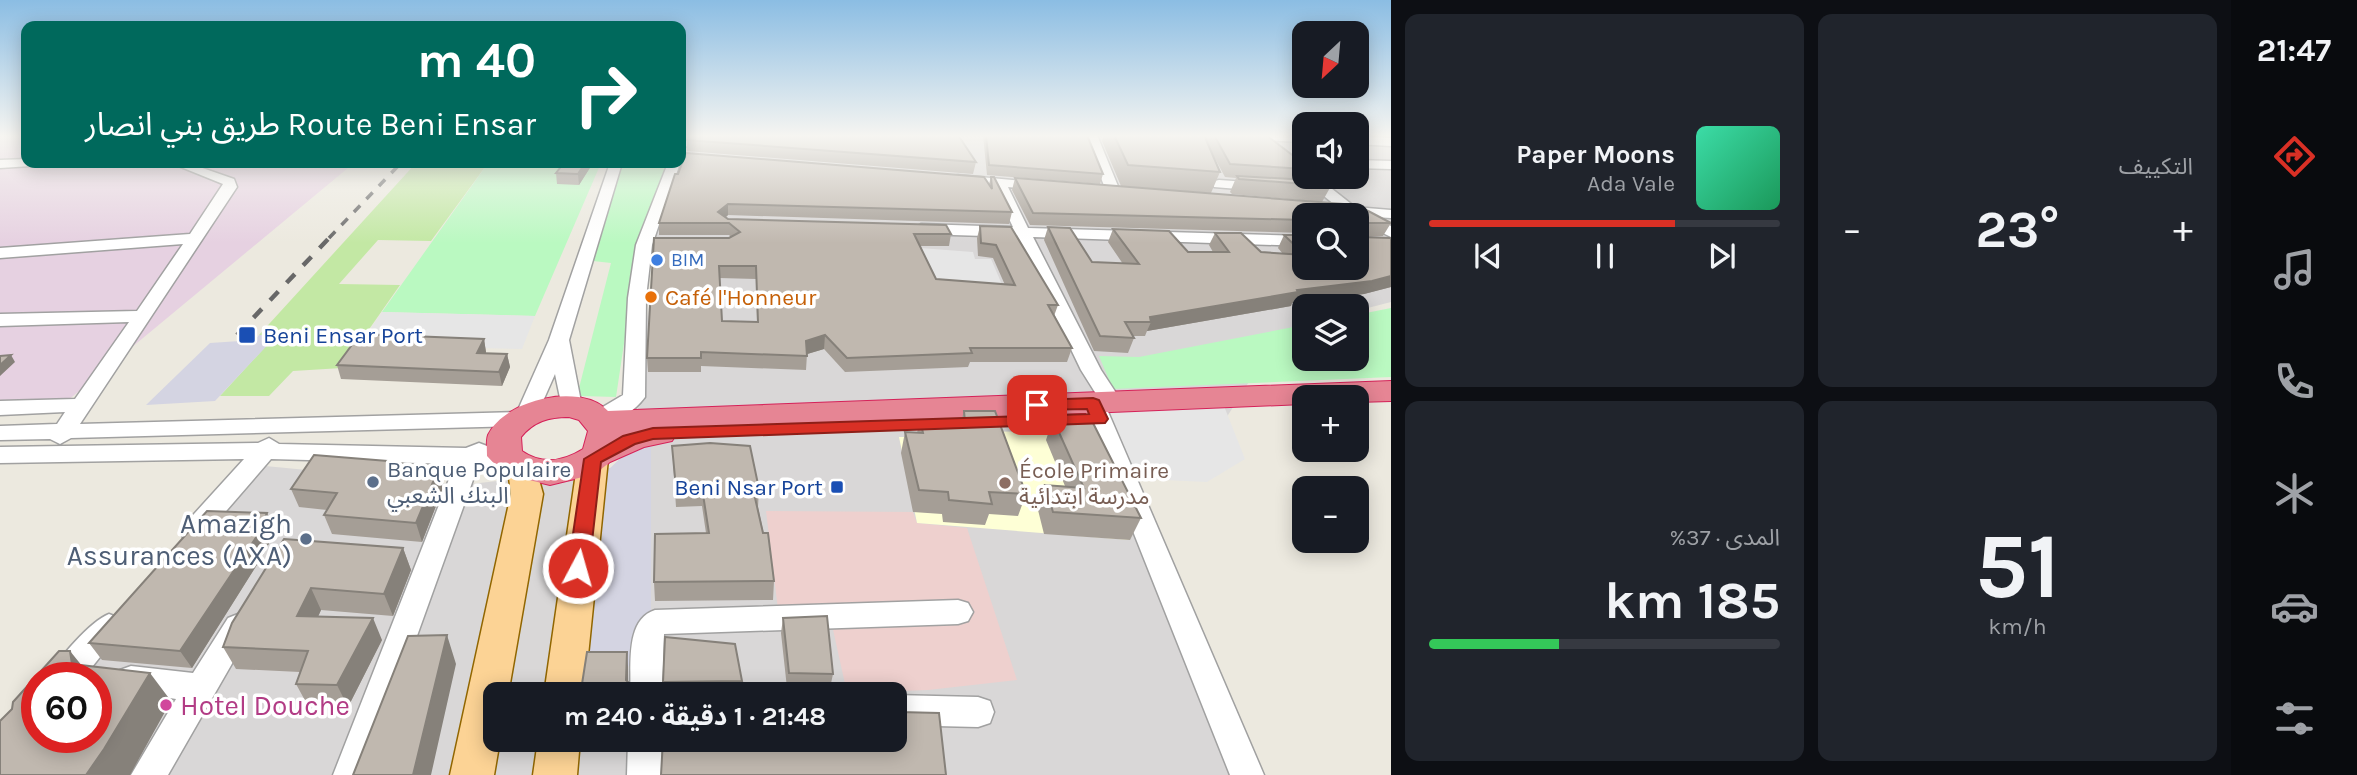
<!DOCTYPE html>
<html lang="ar">
<meta charset="utf-8">
<style>
:root{--surface:#171b24;--page:#20242c;--text:#f1f3f6;--muted:#9ea1a6;--line:#363941;--accent:#d93025}
body{margin:0;font-family:Karla,"Noto Sans Arabic",sans-serif;background:var(--page);color:var(--text);direction:rtl;height:100vh;display:flex;flex-direction:column;font-size:26px;white-space:nowrap}
*{box-sizing:border-box;margin:0}
p{font-size:23px;color:var(--muted)}
.icon{flex:none;width:38px;height:38px;fill:none;stroke:currentColor;stroke-width:2;stroke-linecap:round;stroke-linejoin:round}
.map{position:relative;flex:1;overflow:hidden;direction:ltr}
.panel{display:flex;flex-direction:column;gap:14px;padding:14px;background:#0d0f14;width:840px}
.panel>*{flex:none}
.top-card{position:absolute;left:21px;top:21px;width:665px;height:147px;border-radius:14px;box-shadow:0 4px 18px #0003;direction:rtl;background:#00695c;color:#fff;overflow:hidden}
.needle{width:46px;rotate:206deg}
.controls{position:absolute;left:1292px;top:21px;display:grid;gap:14px}
.controls a{display:grid;place-items:center;width:77px;height:77px;border-radius:14px;background:var(--surface);box-shadow:0 4px 18px #0003;font-size:35px}
.speed{position:absolute;left:21px;top:662px;display:flex;gap:14px;font-size:35px;font-weight:700;text-align:center}
.speed>*{display:grid;place-content:center;width:91px;height:91px;border-radius:50%;background:var(--surface);box-shadow:0 4px 18px #0003;line-height:1}
.speed .limit{border:10px solid #d22;background:#fff;color:#111}
.pin{position:absolute;display:grid;place-items:center;width:60px;height:60px;color:#fff;margin:-30px;border-radius:14px;box-shadow:0 4px 10px #0006}
.me{position:absolute;width:77px;margin:-38px;rotate:6deg;stroke-linejoin:round;filter:drop-shadow(0 0 5px #0008)}
.turn{display:flex;align-items:center;gap:24px;height:147px;padding:0 35px;font-size:32px}
.turn .icon{width:91px;height:91px;stroke-width:2.5}
.turn b{display:block;font-size:49px;line-height:60px}
.big{font-size:52px;font-weight:700;line-height:1.1}
.panel .card{flex:1;display:flex;flex-direction:column;justify-content:center;gap:10px;min-width:0;padding:0 24px;border-radius:14px;background:var(--page)}
.panel .dial{align-items:center;gap:0}
.dial b{font-size:91px;line-height:1}
.song{display:flex;align-items:center;gap:21px}
.cover{width:84px;height:84px;border-radius:10px;background:linear-gradient(135deg,hsl(160 70% 55%),hsl(150 70% 35%))}
.played{height:7px;border-radius:4px;background:linear-gradient(90deg,var(--accent) 70%,var(--line) 70%)}
.keys{display:flex;justify-content:space-around;direction:ltr}
.heat{display:flex;justify-content:space-between;align-items:center;font-size:38px;direction:ltr}
.charge{height:10px;border-radius:5px;background:linear-gradient(90deg,#34c759 37%,var(--line) 0)}
.panel .tiles{flex:1;display:grid;gap:14px;grid-template-columns:repeat(2,1fr)}
.trip{position:absolute;left:483px;top:682px;width:424px;height:70px;border-radius:14px;background:var(--surface);box-shadow:0 4px 18px #0003;font-weight:700;line-height:70px;text-align:center;direction:rtl}
main{display:flex;flex:1;min-height:0}
.tab-bar{display:flex;flex-direction:column;width:126px;justify-content:space-around;align-items:center;background:#090b0e;color:var(--muted)}
.tab-bar .icon{width:49px;height:49px}
.tab-bar .current{color:var(--accent)}
.tab-bar b{font-size:32px;color:var(--text)}
.map>svg:first-child{display:block}
</style>
<main>
<nav class="tab-bar">
<b>21:47</b>
<svg class="icon current" aria-label="directions" viewBox="0 0 24 24"><path d="M12 3l9 9-9 9-9-9zM9 14v-3h6M13 9l2 2-2 2"/></svg>
<svg class="icon" aria-label="music" viewBox="0 0 24 24"><path d="M9 18V5l10-2v13"/><circle cx="6" cy="18" r="3"/><circle cx="16" cy="16" r="3"/></svg>
<svg class="icon" aria-label="phone" viewBox="0 0 24 24"><path d="M5 4h4l2 5-3 2q2 4 5 5l2-3 5 2v4C11 20 4 13 5 4z"/></svg>
<svg class="icon" aria-label="climate" viewBox="0 0 24 24"><path d="M12 3v18M4 7l16 10M4 17L20 7"/></svg>
<svg class="icon" aria-label="car" viewBox="0 0 24 24"><path d="M5 17H2v-5l4-1 3-4h7l3 4 3 1v5h-3M9 17h6M6 11h13"/><circle cx="7" cy="17" r="2"/><circle cx="17" cy="17" r="2"/></svg>
<svg class="icon" aria-label="filters" viewBox="0 0 24 24"><path d="M4 7h16M4 17h16"/><circle cx="9" cy="7" r="2"/><circle cx="15" cy="17" r="2"/></svg>
</nav>
<section class="panel">
<div class="tiles">
<div class="card"><p>التكييف</p>
<div class="heat"><a>−</a><b class="big">23°</b><a>+</a></div>
</div>
<div class="card">
<div class="song"><i class="cover"></i><div><b>Paper Moons</b><p>Ada Vale</p></div></div>
<div class="played"></div>
<div class="keys"><svg class="icon" aria-label="previous" viewBox="0 0 24 24"><path d="M18 5L8 12l10 7zM5 5v14"/></svg><svg class="icon" aria-label="pause" viewBox="0 0 24 24"><path d="M8 5v14M16 5v14"/></svg><svg class="icon" aria-label="next" viewBox="0 0 24 24"><path d="M6 5l10 7-10 7zM19 5v14"/></svg></div>
</div>
<div class="card dial"><b>51</b><p>km/h</p></div>
<div class="card"><p>المدى · 37%</p><b class="big">185 km</b><div class="charge"></div></div>
</div>
</section>
<div class="map">
<svg width="1391" height="775" viewBox="0 0 1391 775">
<rect width="100%" height="100%" fill="#ece9df"/>
<path fill="#d9d7d7" fill-rule="evenodd" d="M692 135H1304V177H1356V135H1391V302L1356 311V306H1304V325L1281 331 1223 423 1120 425 1162 546 1255 775H0L37 737H96V677H74L255 465 462 485 644 464 636 390 651 293 654 232ZM1304 215H1356V268H1304ZM495 695H894V740H495Z"/>
<path fill="#eed0ce" d="M766 511 913 512 917 523 967 528 1017 680 928 690 847 693 832 625 780 626Z"/>
<path fill="#e6d1e1" d="M0 135H26V163H354L55 411 0 414Z"/>
<path fill="#feffd6" d="M1080 431 1130 540 917 523 899 437H958V432Z"/>
<path fill="#c3e8a4" d="M416 163H488L431 241 378 240 339 284 400 285 342 368 293 371 269 396H220L276 335H259Z"/>
<path fill="#baf9c1" d="M488 163H601L535 316 382 312Z
M622 163H669L641 230 616 397 581 396 579 388 611 263 593 261Z
M1391 308V377L1113 389 1099 356 1139 357 1304 325V359H1356V315Z"/>
<path fill="#e6e6e6" d="M921 248 973 252 975 259H991L1006 294 936 292Z
M382 312 535 316 522 349 359 345Z
M1224 406 1245 459 1207 482 1120 478 1093 411Z"/>
<path fill="#d4d4e2" d="M259 335H277L215 401 146 405 210 343 255 340Z
M651 440V650L632 666 587 667 600 483 608 470 628 451Z"/>
<g fill="none" stroke-linecap="round" stroke-linejoin="round">
<g stroke="#a1a1a1" stroke-width="3">
<path id="minor" d="M681 135H691L687 146 681 150Z
M1085 135H1097L1120 191 1118 194 1106 191Z
M1304 135V142L1259 140 1253 136Z
M1356 136 1391 138V146L1356 144Z
M1289 157H1304V165L1284 164 1283 161Z
M26 159V163H32L31 166 0 168V160Z
M1356 160 1391 161V169L1356 168Z
M171 163H188L234 179 237 187 80 424 517 412 549 340 610 163H622L569 340 582 407 571 414 563 412 555 374 535 419 519 426 71 438 60 444 50 439 0 440V426L57 424 65 412 0 415V401L75 399 129 322 0 326V314L137 311 183 244 0 258V248L190 234 223 184Z
M668 163H680L652 245 646 298 645 397C634 412 610 429 591 424L588 419 591 414 623 395 628 298 636 245Z
M958 175 1046 183V189L1041 190 1008 187 1028 228 1304 236V246L1033 237 1101 370 1122 402 1119 407H1106L1264 775H1230L1082 403 1085 398 1098 397 1081 370 1017 237 921 234 913 229 921 224 1013 227 993 186 953 182V176Z
M1304 175 1317 177 1355 207 1391 210V218L1374 217 1391 226V237L1356 220V215L1341 214 1340 209 1304 180Z
M1219 180 1262 183 1269 187 1262 191 1214 187V181Z
M269 438 279 444 466 448 479 443 487 446 490 452 525 460 529 466 525 472 517 474 478 466 367 775H333L455 464 271 459 202 539 193 542 184 539 180 532 184 525 244 459 0 463V447L258 443Z
M958 600 968 603 973 612 968 621 958 624 664 634 662 695H630C632 667 624 620 655 610Z
M109 614 119 618 124 627 84 677H49C57 659 91 621 109 614Z
M238 614 248 618 253 627 168 775H131L176 699 120 690 115 680 120 670 131 666 193 673 228 618Z
M894 695 978 697 990 701 994 712 990 723 978 727 894 725Z
M628 740H662L661 775H627Z"/>
</g>
<g stroke="#916600" stroke-width="3">
<path id="major" d="M593 449 603 452 608 459 584 695H544L578 459 583 452Z
M523 459 534 462 543 494 508 695H495V740H500L494 775H450L511 494 508 469 512 462Z
M538 740H580L577 775H533Z"/>
</g>
<g stroke="#d52259" stroke-width="2">
<path id="highway" d="M1391 381V401L1356 402V397H1304V404L675 430 677 433 672 441 644 447 610 462 595 474 550 485 504 474 487 456C487 449 486 441 488 435 505 399 581 382 608 411ZM569 417 579 420 588 431 583 449C564 461 542 465 522 451L521 437C534 421 549 417 569 417Z"/>
</g>
<use href="#minor" fill="#fff" fill-rule="evenodd"/>
<use href="#major" fill="#fcd395" fill-rule="evenodd"/>
<use href="#highway" fill="#e68594" fill-rule="evenodd"/>
<path stroke="#686868" stroke-width="3.5" stroke-dasharray="9 9" stroke-linecap="butt" d="M329 238 401 163"/>
<path stroke="#686868" stroke-width="4.5" stroke-dasharray="12 12" stroke-linecap="butt" d="M237 335 331 236"/>
</g>
<path fill="#a59e96" fill-rule="evenodd" d="M983 135H1087L1103 174 1100 184 987 175Z
M1104 135H1266L1304 164V177H1306L1304 180 1331 186 1322 202 1232 194 1230 192 1236 178 1225 177 1212 153 1220 172 1211 193 1121 186 1102 141Z
M687 140 976 162 973 174 687 151Z
M593 163 579 185 557 184 556 173Z
M675 174 989 184 991 177 1012 212 1009 224 728 215 726 217 728 219 951 234 949 246H920L936 279 1005 285 993 258 978 256 977 238 980 226 1058 305 1054 316 1072 348 1067 362H970L968 367 845 372 824 349 807 354 806 370 701 366V372H648L647 358 731 237 729 235H659V223ZM719 278 756 279 757 322 722 321Z
M1015 178 1357 205 1391 223 1383 236 1361 237 1391 238V287L1364 294 1292 303 1291 306 1147 331 1145 336H1133L1134 338 1128 353 1094 351 1044 240 1048 227 1070 228 1092 262 1123 264 1108 242 1113 229 1169 231 1188 252H1213L1209 245 1215 233H1241L1261 252 1283 254 1278 248 1284 235H1304V268H1356V215H1304V233L1030 225 1012 190Z
M484 339 486 353 507 354 510 367 502 386 341 379 337 365Z
M964 411 1026 494 1018 516 989 514 985 525 943 522 942 514 913 512 901 453 905 432 917 433 920 420 961 421Z
M1053 419 1141 518 1130 540 1044 534 1037 506 1045 485 1065 486 1046 440Z
M672 446 759 489 758 507 774 581 773 600 655 601 654 582 706 533 702 506 676 507Z
M443 488 422 542 332 534 324 515 327 510 299 507 291 489Z
M275 530 265 552 192 668 102 660 89 643Z
M403 548 411 570 393 616 321 610 318 617 382 640 348 707 308 706 296 684 300 672 236 669 223 647 232 623Z
M783 618 833 674 830 688H787L781 633Z
M628 666V682L629 683 630 695H583L582 684Z
M742 681 741 695H664L663 682Z"/>
<path fill="#86817a" d="M585 163H593L579 185 578 174Z
M728 204V215L718 224V212Z
M1391 276V287L1364 294 1292 303 1291 306 1147 331 1151 322 1150 317 1297 290Z
M825 335 824 349 804 355 806 341Z
M484 339 486 352 480 366 477 353Z
M507 354 510 367 502 386 499 372Z
M11 355 15 362 0 376V365Z
M438 470 443 488 422 542 416 523Z
M267 513 275 530 265 552 192 668 180 651Z
M403 548 411 570 393 616 384 594Z
M311 588 321 610 308 638 297 616Z
M373 618 382 640 348 707 337 685Z
M447 635 456 664 431 775H413Z
M70 651 91 677 72 664Z
M627 652 628 666V683H626Z
M150 673 171 701 130 775H86Z"/>
<path fill="#c0b8af" stroke="#86817a" stroke-width="2" fill-rule="evenodd" d="M689 135H958L976 162 687 140Z
M986 135H1087L1103 174 989 165Z
M1114 135H1204L1220 172 1128 165Z
M1214 135H1266L1304 164V169L1230 164Z
M686 153 984 177 992 189 991 177H994L1012 212 728 204 718 212 728 219 946 225 951 234H914L936 279 1015 285 996 245 981 243 980 226 1011 227 1058 305H1048L1072 348H970L972 353 847 358 825 335 806 341 807 356 701 352V358H647L654 238H729L740 232 729 223H659L675 174H678ZM719 266H756L758 322 722 321Z
M564 163H585L578 174 556 173Z
M1237 176 1326 181 1331 186 1239 179Z
M1015 178 1357 205 1391 223H1361V237L1391 238V276L1372 281 1297 290 1298 292 1150 317 1151 322H1125L1134 338 1100 336 1048 227 1070 228 1092 262 1139 264 1113 229 1169 231 1188 252H1229L1215 233H1241L1261 252 1304 255V268H1356V215H1304V220L1033 213Z
M1284 235H1304V254Z
M360 334 484 339 477 353 507 354 499 372 337 365Z
M11 355 0 365V356Z
M964 411H995L1026 494 989 492 992 504 949 500 948 492 919 490 905 432 923 433 920 420 965 422Z
M1053 419 1092 421 1141 518 1053 512 1045 485 1084 488Z
M710 443 750 446 759 489H753L763 533H768L774 581 654 582 655 534 709 533 702 488H676L672 446Z
M314 455 388 461 438 470 416 523 324 515 337 493 291 489Z
M207 511 267 513 257 536 180 651 89 643Z
M284 539 403 548 384 594 311 588 297 616 373 618 337 685 296 684 308 651 223 647 232 623Z
M827 616 833 674 789 673 783 618Z
M447 635 413 775H353L408 636Z
M665 637 735 644 742 681 663 682Z
M59 651H70L72 664 150 673 104 749 86 775H0V721L12 709 13 702ZM37 677H96V737H37Z
M587 652H627L626 680 629 683 582 684Z
M894 704H896L899 712 939 713 946 775H661L663 740H894Z"/>
<linearGradient id="sky" x2="0" y2="1"><stop stop-color="#8bbde3"/><stop offset="0.56" stop-color="#f6f5f1"/><stop offset="1" stop-color="#f6f5f1" stop-opacity="0"/></linearGradient>
<rect width="1391" height="243" fill="url(#sky)"/>
<path fill="#d93025" stroke="#8d1f18" stroke-width="2" d="M1093 398 1099 400 1108 419 1105 423 653 439 635 444 601 462 589 568 586 574H571L568 568 584 459 623 436 653 428 1089 414 1087 409 1037 410 1029 405 1037 400Z"/>
<circle fill="#3f7fe0" stroke="#fff" stroke-width="2.5" cx="657" cy="260" r="7"/>
<circle fill="#e8710a" stroke="#fff" stroke-width="2.5" cx="651" cy="297" r="7"/>
<g fill="#1a4fb4" stroke="#fff" stroke-width="2.5">
<rect x="238" y="326" width="18" height="18" rx="3.5"/>
<rect x="830" y="480" width="14" height="14" rx="3.5"/>
</g>
<g fill="#5c6f8a" stroke="#fff" stroke-width="2.5">
<circle cx="373" cy="482" r="7"/>
<circle cx="306" cy="539" r="7"/>
</g>
<circle fill="#8d6e63" stroke="#fff" stroke-width="2.5" cx="1005" cy="483" r="7"/>
<circle fill="#d1479c" stroke="#fff" stroke-width="2.5" cx="166" cy="705" r="7"/>
<g text-anchor="middle" dominant-baseline="central" stroke-width="7" stroke-linejoin="round" paint-order="stroke">
<g font-size="19" fill="#366cbe" stroke="#fff" text-anchor="start">
<text x="671" y="260">BIM</text>
</g>
<g font-size="23" fill="#c56008" stroke="#fff" text-anchor="start">
<text x="665" y="297">Café l'Honneur</text>
</g>
<g font-size="23" fill="#164399" stroke="#fff" text-anchor="start">
<text x="263" y="335">Beni Ensar Port</text>
<text x="823" y="487" text-anchor="end">Beni Nsar Port</text>
</g>
<g font-size="23" fill="#4e5e75" stroke="#fff" text-anchor="start">
<text x="387" y="469">Banque Populaire<tspan x="387" dy="26">البنك الشعبي</tspan></text>
</g>
<g font-size="23" fill="#785e54" stroke="#fff" text-anchor="start">
<text x="1019" y="470">École Primaire<tspan x="1019" dy="26">مدرسة ابتدائية</tspan></text>
</g>
<g font-size="28" fill="#4e5e75" stroke="#fff" text-anchor="end">
<text x="292" y="523">Amazigh<tspan x="292" dy="32">Assurances (AXA)</tspan></text>
</g>
<g font-size="28" fill="#b23c85" stroke="#fff" text-anchor="start">
<text x="180" y="705">Hotel Douche</text>
</g>
</g>
</svg>
<div class="controls">
<a><svg class="needle" viewBox="-14 -14 28 28"><path d="M0-13l5 13h-10z" fill="#e53935"/><path d="M0 13l5-13h-10z" fill="#9ea1a6"/></svg></a>
<a><svg class="icon" aria-label="sound" viewBox="0 0 24 24"><path d="M4 9h4l5-4v14l-5-4H4zM17 9q2 3 0 6"/></svg></a>
<a><svg class="icon" aria-label="search" viewBox="0 0 24 24"><circle cx="10" cy="10" r="6"/><path d="M15 15l6 6"/></svg></a>
<a><svg class="icon" aria-label="layers" viewBox="0 0 24 24"><path d="M12 4l9 5-9 5-9-5zM3 14l9 5 9-5"/></svg></a>
<a>+</a>
<a>−</a>
</div>
<div class="speed"><div class="limit">60</div></div>
<div class="pin" style="left:1037px;top:405px;background:#d93025"><svg class="icon" aria-label="arrive" viewBox="0 0 24 24"><path d="M6 21V4h12l-3 4 3 4H6"/></svg></div>
<svg class="me" style="left:578px;top:568px" viewBox="-20 -20 40 40"><circle r="17" fill="#d93025" stroke="#fff" stroke-width="3"/><path d="M0-11L8 9 0 5-8 9z" fill="#fff"/></svg>
<div class="trip">21:48 · 1 دقيقة · 240 m</div>
<div class="top-card">
<div class="turn"><svg class="icon" aria-label="right" viewBox="0 0 24 24"><path d="M7 20v-9h11M14 6l5 5-5 5"/></svg><div><b>40 m</b>Route Beni Ensar طريق بني انصار</div></div>
</div>
</div>
</main>
